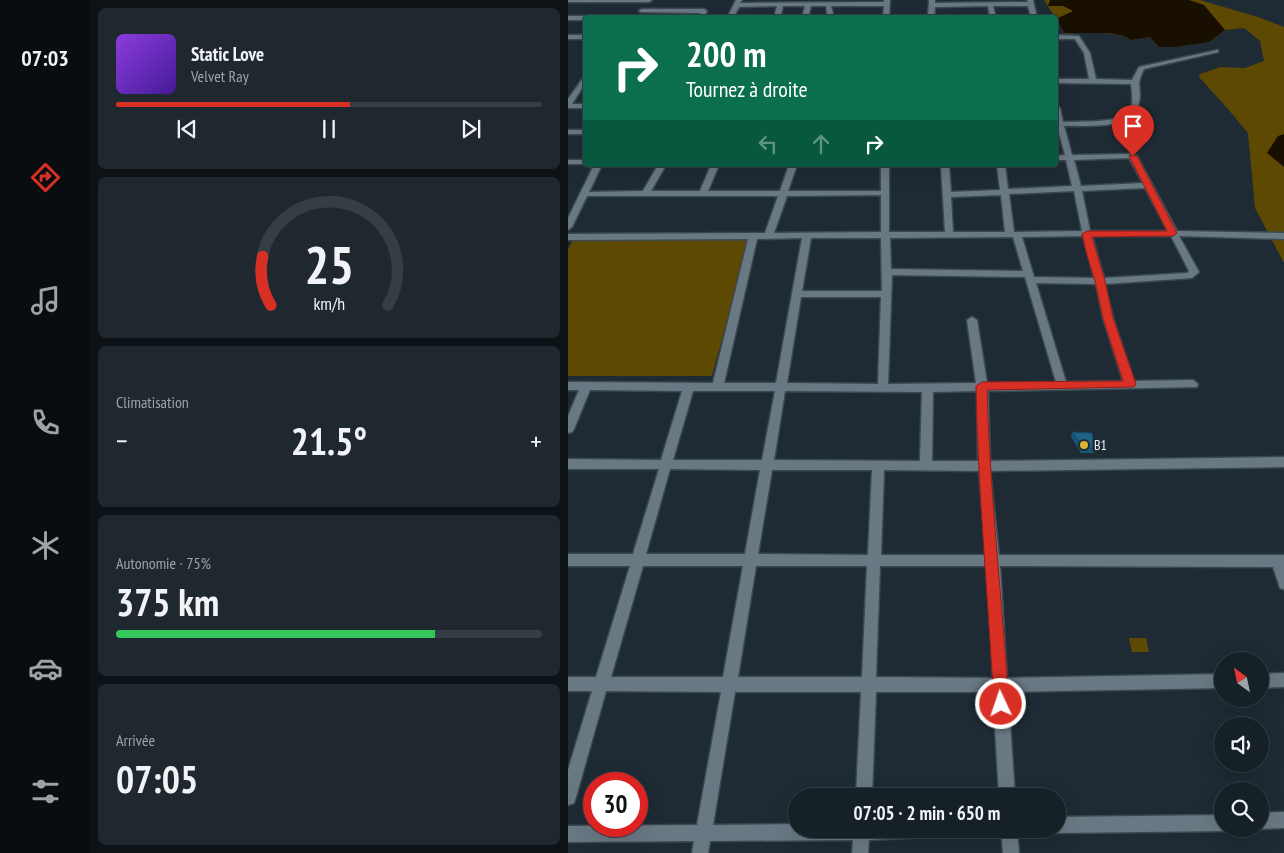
<!DOCTYPE html>
<html lang="fr">
<meta charset="utf-8">
<style>
:root{--surface:#162027;--page:#1f282f;--text:#f1f3f6;--muted:#9ea3a7;--line:#353e44;--accent:#d93025}
body{margin:0;font-family:"PT Sans Narrow",sans-serif;background:var(--page);color:var(--text);height:100vh;display:flex;flex-direction:column;font-size:19px;white-space:nowrap}
*{box-sizing:border-box;margin:0}
p{font-size:16px;color:var(--muted)}
.icon{flex:none;width:28px;height:28px;fill:none;stroke:currentColor;stroke-width:2;stroke-linecap:round;stroke-linejoin:round}
.map{position:relative;flex:1;overflow:hidden}
.side{display:flex;flex-direction:column;gap:8px;padding:8px;background:#0c1215;width:478px}
.side>*{flex:none}
.banner{position:absolute;left:15px;top:15px;width:475px;height:152px;border-radius:5px;box-shadow:0 5px 20px #0002,0 0 0 1px var(--line);background:#0b6e4f;color:#fff;overflow:hidden}
.needle{width:32px;rotate:327deg}
.tools{position:absolute;left:646px;top:652px;display:grid;gap:10px}
.tools a{display:grid;place-items:center;width:55px;height:55px;border-radius:50%;background:var(--surface);box-shadow:0 5px 20px #0002,0 0 0 1px var(--line);font-size:25px}
.speed{position:absolute;left:15px;top:772px;display:flex;gap:10px;font-size:25px;font-weight:700;text-align:center}
.speed>*{display:grid;place-content:center;width:65px;height:65px;border-radius:50%;background:var(--surface);box-shadow:0 5px 20px #0002,0 0 0 1px var(--line);line-height:1}
.speed .limit{border:8px solid #d22;background:#fff;color:#111}
.pin{position:absolute;display:grid;place-items:center;width:42px;height:42px;color:#fff;margin:-51px -21px;border-radius:50% 50% 50% 0;rotate:-45deg;box-shadow:0 0 5px #0007}
.pin .icon{rotate:45deg}
.me{position:absolute;width:55px;margin:-28px;rotate:357deg;stroke-linejoin:round;filter:drop-shadow(0 0 4px #0008)}
.turn{display:flex;align-items:center;gap:18px;height:105px;padding:0 20px;font-size:22px}
.turn .icon{width:65px;height:65px;stroke-width:2.5}
.turn b{display:block;font-size:35px;line-height:42px}
.lanes{display:flex;align-items:center;height:48px;padding:0 20px;background:#0003;justify-content:center;gap:25px;direction:ltr}
.lanes .off{opacity:.35}
.big{font-size:38px;font-weight:600;line-height:1.1}
.side .widget{flex:1;display:flex;flex-direction:column;justify-content:center;gap:8px;min-width:0;padding:0 18px;border-radius:8px;background:var(--page)}
.side .dial{align-items:center;gap:0}
.dial svg{height:130px;overflow:visible;fill:none;stroke:var(--line);stroke-width:7;stroke-linecap:round;text-anchor:middle}
.dial text{fill:var(--text);stroke:none}
.song{display:flex;align-items:center;gap:15px}
.cover{width:60px;height:60px;border-radius:8px;background:linear-gradient(135deg,hsl(270 70% 55%),hsl(260 70% 35%))}
.played{height:5px;border-radius:2px;background:linear-gradient(90deg,var(--accent) 55%,var(--line) 55%)}
.keys{display:flex;justify-content:space-around;direction:ltr}
.heat{display:flex;justify-content:space-between;align-items:center;font-size:28px;direction:ltr}
.charge{height:8px;border-radius:4px;background:linear-gradient(90deg,#34c759 75%,var(--line) 0)}
.trip{position:absolute;left:220px;top:788px;width:278px;height:50px;border-radius:25px;background:var(--surface);box-shadow:0 5px 20px #0002,0 0 0 1px var(--line);font-weight:600;line-height:50px;text-align:center}
main{display:flex;flex:1;min-height:0}
.menu{display:flex;flex-direction:column;width:90px;justify-content:space-around;align-items:center;background:#090d10;color:var(--muted)}
.menu .icon{width:35px;height:35px}
.menu .current{color:var(--accent)}
.menu b{font-size:22px;color:var(--text)}
.map>svg:first-child{display:block}
</style>
<main>
<nav class="menu">
<b>07:03</b>
<svg class="icon current" aria-label="directions" viewBox="0 0 24 24"><path d="M12 3l9 9-9 9-9-9zM9 14v-3h6M13 9l2 2-2 2"/></svg>
<svg class="icon" aria-label="music" viewBox="0 0 24 24"><path d="M9 18V5l10-2v13"/><circle cx="6" cy="18" r="3"/><circle cx="16" cy="16" r="3"/></svg>
<svg class="icon" aria-label="phone" viewBox="0 0 24 24"><path d="M5 4h4l2 5-3 2q2 4 5 5l2-3 5 2v4C11 20 4 13 5 4z"/></svg>
<svg class="icon" aria-label="climate" viewBox="0 0 24 24"><path d="M12 3v18M4 7l16 10M4 17L20 7"/></svg>
<svg class="icon" aria-label="car" viewBox="0 0 24 24"><path d="M5 17H2v-5l4-1 3-4h7l3 4 3 1v5h-3M9 17h6M6 11h13"/><circle cx="7" cy="17" r="2"/><circle cx="17" cy="17" r="2"/></svg>
<svg class="icon" aria-label="filters" viewBox="0 0 24 24"><path d="M4 7h16M4 17h16"/><circle cx="9" cy="7" r="2"/><circle cx="15" cy="17" r="2"/></svg>
</nav>
<section class="side">
<div class="widget">
<div class="song"><i class="cover"></i><div><b>Static Love</b><p>Velvet Ray</p></div></div>
<div class="played"></div>
<div class="keys"><svg class="icon" aria-label="previous" viewBox="0 0 24 24"><path d="M18 5L8 12l10 7zM5 5v14"/></svg><svg class="icon" aria-label="pause" viewBox="0 0 24 24"><path d="M8 5v14M16 5v14"/></svg><svg class="icon" aria-label="next" viewBox="0 0 24 24"><path d="M6 5l10 7-10 7zM19 5v14"/></svg></div>
</div>
<div class="widget dial"><svg viewBox="0 0 100 80">
<path d="M14 69A42 42 0 1 1 86 69"/>
<path d="M14 69A42 42 0 0 1 9 39" stroke="#d93025"/>
<text x="50" y="56" font-size="32" font-weight="700">25</text>
<text x="50" y="72" font-size="11">km/h</text>
</svg></div>
<div class="widget"><p>Climatisation</p>
<div class="heat"><a>−</a><b class="big">21.5°</b><a>+</a></div>
</div>
<div class="widget"><p>Autonomie · 75%</p><b class="big">375 km</b><div class="charge"></div></div>
<div class="widget"><p>Arrivée</p><b class="big">07:05</b></div>
</section>
<div class="map">
<svg width="717" height="853" viewBox="0 0 717 853">
<rect width="100%" height="100%" fill="#1e2b34"/>
<path fill="#5e4903" d="M476 0H632L690 17 716 27V263L687 208 680 133 660 109 631 77 632 74 653 67 677 68 696 61 692 41 676 28 657 30 641 42 608 47H591L582 37 563 40 556 36 525 31 498 34Z
M6 238 181 239 144 376H0V249Z
M561 638H578L581 652H564Z"/>
<path fill="#180f00" d="M482 0H621L636 5 657 30 641 42 608 47H591L582 37 563 40 556 36 541 33H497L488 19 505 11 495 6H480Z
M716 134H717L716 167 699 153 710 136Z"/>
<g fill="none" stroke-linecap="round" stroke-linejoin="round">
<g stroke="#3c4850" stroke-width="3">
<path id="minor" d="M0 0H84L81 2H0Z
M168 0H174L172 3 316 2V0H322L321 18H315L316 6H263L266 18H260L258 6H243L240 18H234L237 6H215L212 18H206L209 6 171 7 165 18H159Z
M361 0H367V3L460 2 459 0H465L469 18H463L460 6H425L428 18H422L420 6 367 7 366 18H360Z
M74 9H136L139 11 136 18H130L132 13 72 12 71 11Z
M0 16H18L21 18H18V20H0Z
M0 35H18V39H0Z
M488 35 511 36 522 53 528 79 564 80 571 67 650 50V52L576 69C567 87 574 86 571 103 567 131 517 125 496 126L504 155 562 154 569 156 609 231 717 233V239L611 236 631 272 624 278 537 284 545 318 566 381 625 380 630 384 629 387 420 391 422 461 717 457V467L422 471 431 555H717V590L712 588 705 567 432 566 439 678 655 674V688L440 692 447 796H431L425 692H308L304 796H288L293 692H167L145 825 229 824V829H365L363 835 357 837 301 840 300 853H284L285 840 142 841 140 853H124L126 841 0 842V826L129 825 153 692 38 691 8 797 6 803 0 805V770L24 691H0V677H28L62 566H0V554H65L91 469H0V459L93 460 114 391 22 390 6 429 4 432 0 433V416L11 390H0V382L145 383 180 239 0 240V234L197 233 210 196H19L4 227 0 230V218L26 165H34L21 192 75 191 90 165H98L83 191H132L143 165H151L140 191H212L221 165H229L220 191H313V165H321V232H377L373 165H381L383 192 432 190 429 165H437L440 189 504 186 498 160H488V156L497 155 489 126H488V106L492 108 495 122C511 121 552 124 561 111 566 104 564 93 563 84L488 83V79H521L516 53 507 39H488ZM561 158 575 183 513 186 506 160ZM577 188 600 231H522L514 191ZM506 191 514 231 446 232 441 194ZM313 195V232L206 233 219 196ZM433 195 437 232H385L383 197ZM515 236 526 278 466 277 454 237ZM524 236H603L621 271 619 273 536 278ZM445 237 455 271 323 269 322 238ZM234 238 208 383H156L189 239ZM243 238H313L314 291H234ZM324 275 457 277 488 382 419 383 409 320 404 317 399 320 408 383 320 384ZM468 283 528 284 535 318 555 381 498 382ZM233 297H313L310 384 219 383ZM125 391H207L194 460H105ZM217 391 354 392 352 461 206 460ZM409 391 410 461H364L365 392ZM102 469 192 470 177 554H78ZM204 470H304L300 555 190 554ZM316 470 411 471 418 555H313ZM75 566H175L155 677H43ZM188 566H299L294 677H170ZM312 566H419L425 678 308 677Z
M18 74V82L4 104H18V108H0V99Z
M0 130H18V134H0Z
M0 160H18V164H0Z
M717 673V687L692 688V674Z
M717 812V828L692 829H691H692V813Z
M655 815V829H661L655 831 489 833 482 829H489V817Z
M433 829H449L451 853H435Z"/>
</g>
<use href="#minor" fill="#697984" fill-rule="evenodd"/>
</g>
<path fill="#1b5574" d="M504 432 527 448 526 453H513L503 437Z"/>
<path fill="#1f6387" stroke="#16455e" d="M504 432 524 433 527 448H515Z"/>
<path fill="#d93025" stroke="#8d1f18" d="M562 155 569 156 609 233 605 236 524 237 537 281 545 318 568 384 566 387 419 390C422 495 434 599 441 704L439 709 433 711 428 709 426 704C420 598 410 492 408 386L414 382 555 381 535 318 527 281 519 255 514 234 519 231H599L561 156Z"/>
<circle fill="#dcb233" stroke="#1e2b34" stroke-width="2" cx="516" cy="445" r="5"/>
<g text-anchor="middle" dominant-baseline="central" stroke-width="5" stroke-linejoin="round" paint-order="stroke">
<g font-size="14" fill="#e5eef4" stroke="#1e2b34" text-anchor="start">
<text x="526" y="445">B1</text>
</g>
</g>
</svg>
<div class="tools">
<a><svg class="needle" viewBox="-14 -14 28 28"><path d="M0-13l5 13h-10z" fill="#e53935"/><path d="M0 13l5-13h-10z" fill="#9ea3a7"/></svg></a>
<a><svg class="icon" aria-label="sound" viewBox="0 0 24 24"><path d="M4 9h4l5-4v14l-5-4H4zM17 9q2 3 0 6"/></svg></a>
<a><svg class="icon" aria-label="search" viewBox="0 0 24 24"><circle cx="10" cy="10" r="6"/><path d="M15 15l6 6"/></svg></a>
</div>
<div class="speed"><div class="limit">30</div></div>
<div class="pin" style="left:565px;top:156px;background:#d93025"><svg class="icon" aria-label="arrive" viewBox="0 0 24 24"><path d="M6 21V4h12l-3 4 3 4H6"/></svg></div>
<svg class="me" style="left:433px;top:704px" viewBox="-20 -20 40 40"><circle r="17" fill="#d93025" stroke="#fff" stroke-width="3"/><path d="M0-11L8 9 0 5-8 9z" fill="#fff"/></svg>
<div class="trip">07:05 · 2 min · 650 m</div>
<div class="banner">
<div class="turn"><svg class="icon" aria-label="right" viewBox="0 0 24 24"><path d="M7 20v-9h11M14 6l5 5-5 5"/></svg><div><b>200 m</b>Tournez à droite</div></div>
<div class="lanes"><svg class="icon off" aria-label="left" viewBox="0 0 24 24"><path d="M17 20v-9H6M10 6l-5 5 5 5"/></svg><svg class="icon off" aria-label="ahead" viewBox="0 0 24 24"><path d="M12 20V5M6 11l6-6 6 6"/></svg><svg class="icon" aria-label="right" viewBox="0 0 24 24"><path d="M7 20v-9h11M14 6l5 5-5 5"/></svg></div>
</div>
</div>
</main>
